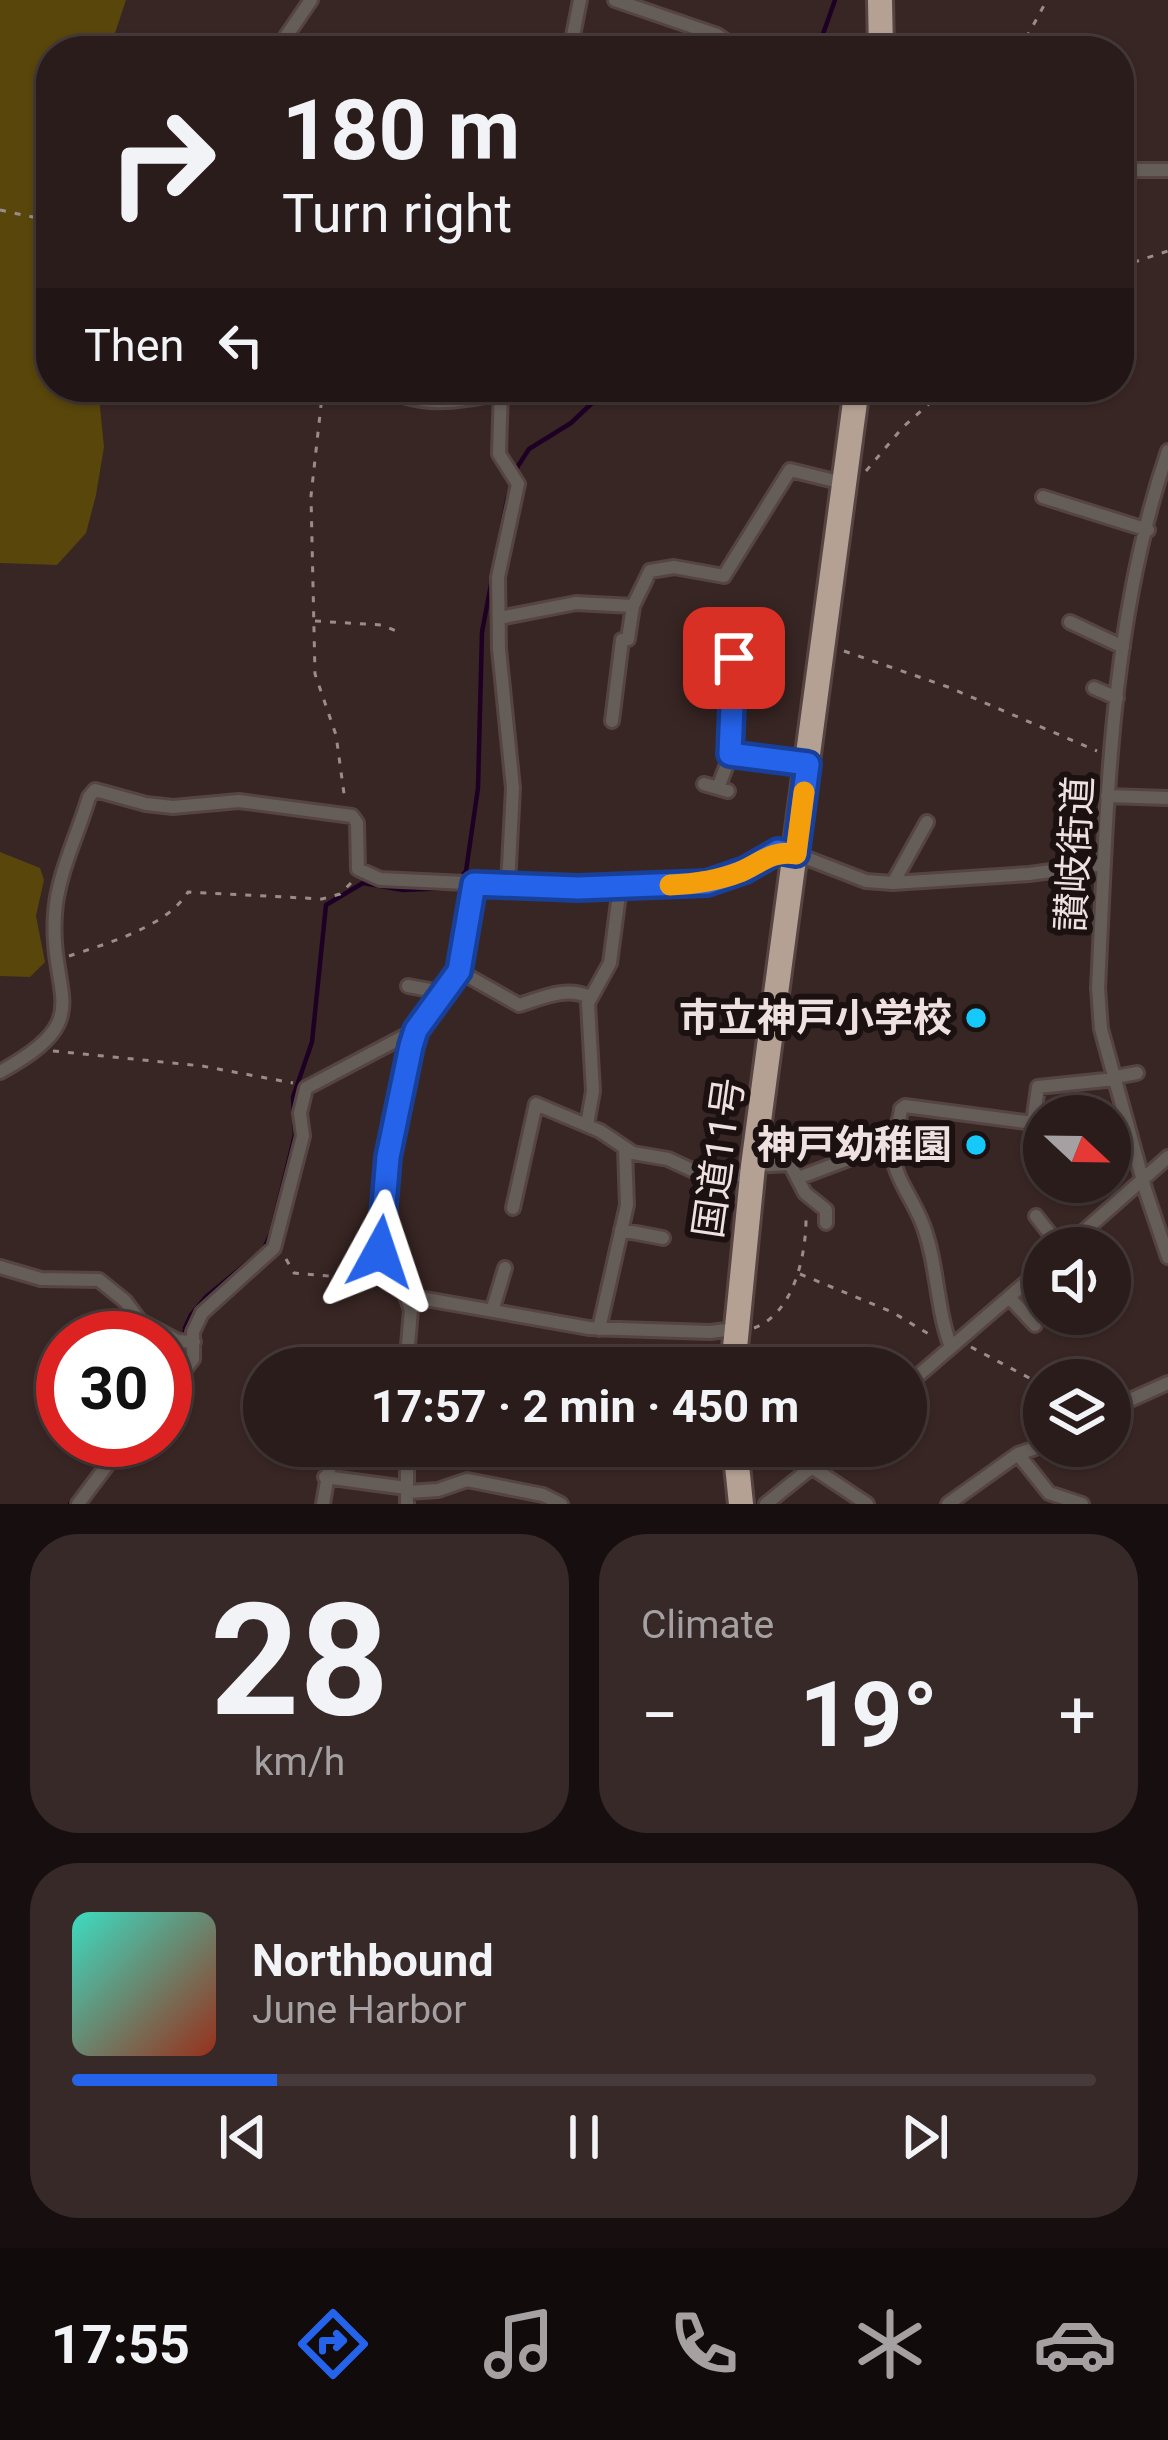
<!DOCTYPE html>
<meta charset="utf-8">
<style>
:root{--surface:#2a1c1b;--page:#362928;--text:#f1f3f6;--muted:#a5a1a3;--line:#463a3a;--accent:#2563eb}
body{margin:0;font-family:Roboto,"Noto Sans JP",sans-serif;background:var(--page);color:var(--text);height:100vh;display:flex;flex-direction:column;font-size:45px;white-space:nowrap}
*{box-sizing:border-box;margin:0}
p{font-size:39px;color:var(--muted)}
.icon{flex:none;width:66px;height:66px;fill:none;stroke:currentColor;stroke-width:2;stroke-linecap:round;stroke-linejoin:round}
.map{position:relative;height:1504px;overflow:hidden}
.drawer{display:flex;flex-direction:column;gap:30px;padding:30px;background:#170f0f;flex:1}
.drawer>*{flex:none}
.guide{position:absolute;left:36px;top:36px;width:1098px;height:366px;border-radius:48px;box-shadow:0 3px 9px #0004,0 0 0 3px var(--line);background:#2a1c1b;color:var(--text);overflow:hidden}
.needle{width:78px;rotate:112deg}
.tools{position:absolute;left:1023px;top:1095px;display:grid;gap:24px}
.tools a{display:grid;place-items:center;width:108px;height:108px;border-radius:50%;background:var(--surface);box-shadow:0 3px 9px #0004,0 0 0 3px var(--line);font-size:60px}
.speed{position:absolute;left:36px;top:1311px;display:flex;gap:24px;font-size:60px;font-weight:700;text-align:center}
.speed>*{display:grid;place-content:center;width:156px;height:156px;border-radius:50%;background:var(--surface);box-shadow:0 3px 9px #0004,0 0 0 3px var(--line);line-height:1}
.speed .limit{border:18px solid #d22;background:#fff;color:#111}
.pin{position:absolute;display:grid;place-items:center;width:102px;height:102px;color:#fff;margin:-51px;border-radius:24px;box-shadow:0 6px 18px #0006}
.me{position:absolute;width:132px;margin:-66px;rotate:5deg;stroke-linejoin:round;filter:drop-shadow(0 0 9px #0008)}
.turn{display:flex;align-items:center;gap:42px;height:252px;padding:0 48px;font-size:54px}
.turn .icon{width:156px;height:156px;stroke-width:2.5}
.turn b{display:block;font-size:84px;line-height:102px}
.then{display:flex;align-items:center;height:114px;padding:0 48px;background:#0003;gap:24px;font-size:45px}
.big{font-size:90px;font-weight:700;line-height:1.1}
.drawer .widget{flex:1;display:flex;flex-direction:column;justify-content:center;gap:18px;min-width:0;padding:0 42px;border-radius:48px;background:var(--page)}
.drawer .dial{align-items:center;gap:0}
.dial b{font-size:156px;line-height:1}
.song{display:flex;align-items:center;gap:36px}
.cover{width:144px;height:144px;border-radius:18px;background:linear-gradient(135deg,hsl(170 70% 55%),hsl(10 70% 35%))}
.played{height:12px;border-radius:6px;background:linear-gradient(90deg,var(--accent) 20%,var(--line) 20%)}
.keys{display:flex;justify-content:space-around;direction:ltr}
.heat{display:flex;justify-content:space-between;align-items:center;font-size:66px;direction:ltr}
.drawer .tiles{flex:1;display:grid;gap:30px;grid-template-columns:1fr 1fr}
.widget:last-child{grid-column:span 2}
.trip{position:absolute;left:243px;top:1347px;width:684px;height:120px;border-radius:60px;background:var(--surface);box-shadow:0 3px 9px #0004,0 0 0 3px var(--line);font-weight:700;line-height:120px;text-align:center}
.tabs{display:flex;height:192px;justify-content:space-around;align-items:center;background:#110b0b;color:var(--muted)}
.tabs .icon{width:84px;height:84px}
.tabs .selected{color:var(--accent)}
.tabs b{font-size:54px;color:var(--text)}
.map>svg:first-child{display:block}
</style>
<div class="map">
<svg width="1168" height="1504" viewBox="0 0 1168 1504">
<rect width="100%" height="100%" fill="#382624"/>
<path fill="#58460b" d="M0 0H126L109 51H51V133L34 169 51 175V387H98L104 447 96 495 86 533 57 565 0 563Z
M0 852 40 868 44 880 36 916 45 962 30 977 0 976Z"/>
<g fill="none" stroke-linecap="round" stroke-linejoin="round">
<path stroke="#1e0024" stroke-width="4.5" d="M817 51 835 0
M458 881 466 871 478 788 482 632 507 500 518 466 529 449 571 423 609 387
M165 1383 184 1359 185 1328 191 1315 206 1297 264 1249 271 1233 295 1135 293 1097 312 1042 326 905 363 883 403 890 450 888
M95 1471 115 1440
M70 1504 88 1480"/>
<g stroke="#554442" stroke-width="18">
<path id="street" d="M615 0 717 35 741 51
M276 51 311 0
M570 51 580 0
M1119 170H1168
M375 387C425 406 449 404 500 393
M501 387 499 454 518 484 498 577 499 649 513 788 508 885
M1168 451C1109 623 1107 808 1098 988L1101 1029 1146 1192 1168 1257
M1043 497 1148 530
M499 618 576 603 633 606 650 571 674 567 724 576 790 470 843 483
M721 622H750
M1070 622 1123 647
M1094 688 1117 698
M612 721 622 640 628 639 633 606
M731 754 806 763
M704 784 728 791
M718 788 731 754 735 622
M1107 796 1168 798
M893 883 927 822
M459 971 519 1005C542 998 566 986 589 997
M408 986 446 993
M416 1030 388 1157 380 1252C382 1276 398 1290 420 1298L589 1328 710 1332 735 1329
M0 1072C99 1018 49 998 55 914 57 876 78 834 89 797L95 790 146 804 173 807 239 801 352 816 357 823 358 869 380 879 578 888 684 885 707 882 745 870 778 851 796 854 866 881 893 883 1029 874 1104 864
M1115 1077 1137 1073
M587 1125 593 1091 588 1003 610 963 620 887
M753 1166 790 1164 805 1193 826 1210V1223
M798 1178 878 1148 891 1149
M513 1208 536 1104 600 1131 633 1153 668 1159 705 1176 752 1175
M1036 1216 1061 1248
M621 1230 663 1238
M1065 1248 1168 1157
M0 1267 41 1279 99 1280 125 1301 140 1321 178 1341 194 1342
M405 1293 411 1310 406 1368
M1009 1297 1035 1325
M493 1308 505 1268
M599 1329 627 1205 625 1149
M951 1347C936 1309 938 1265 923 1225 914 1201 897 1181 892 1155 890 1140 900 1124 901 1109L905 1106 1033 1123 1038 1087 1115 1079
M906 1386 1044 1267
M165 1395 193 1359V1332L202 1313 274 1248 303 1136 300 1113 306 1088 416 1030 459 971 474 884
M1110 1409 1168 1383
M407 1446V1504
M1018 1454 1049 1493 1082 1504
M813 1468 867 1504
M325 1477 406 1488
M408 1492 438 1490 467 1480 543 1495 561 1504
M78 1504 126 1440
M323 1504 333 1446
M766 1504 838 1446
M948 1504 1018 1454 1044 1445"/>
</g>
<g stroke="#554442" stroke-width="30">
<path id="highway" d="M880 0 881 51
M733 1368 753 1166 857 387
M735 1446 741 1504"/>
</g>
<path stroke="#9b8c8b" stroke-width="3" stroke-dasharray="6 9" stroke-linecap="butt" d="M1019 51 1047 0
M0 210 51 221
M1119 267 1168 251
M323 387 311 496 315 674 336 735 345 801
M227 404 232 387
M866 471 903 427 948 387
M315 621 382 625 401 633
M844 651 948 687 1097 751
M69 956C105 944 167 927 188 892L322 899 340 894 352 882
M53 1051 202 1066 293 1083
M286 1259 294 1273 374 1280
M800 1274 892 1312 932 1336
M754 1328C795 1313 807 1252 806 1213
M971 1347 1033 1380"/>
<use href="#street" stroke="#655d58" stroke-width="12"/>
<use href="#highway" stroke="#b4a194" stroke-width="24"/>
</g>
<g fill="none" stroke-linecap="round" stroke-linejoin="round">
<g stroke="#184099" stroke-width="30">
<path id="route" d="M380 1252 388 1157 411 1046 416 1030 459 971 474 884 578 888 707 883 745 870 778 851 796 854 808 764 730 754 734 658"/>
</g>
<use href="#route" stroke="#2563eb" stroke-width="21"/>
<path stroke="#f59e0b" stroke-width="21" d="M670 885C695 884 717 881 740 872 761 863 772 850 796 854L804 792"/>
</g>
<g fill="#15cafb" stroke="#1a1110" stroke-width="4.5">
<circle cx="976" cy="1018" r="12"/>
<circle cx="976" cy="1145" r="12"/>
</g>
<g text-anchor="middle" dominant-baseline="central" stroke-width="12" stroke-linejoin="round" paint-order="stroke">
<g font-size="39" fill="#eee1e0" stroke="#1a1110">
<text transform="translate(1075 854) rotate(-87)">讃岐街道</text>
<text transform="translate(719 1158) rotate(-82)">国道11号</text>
</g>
<g font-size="39" font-weight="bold" fill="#eee1e0" stroke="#1a1110" text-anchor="end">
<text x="952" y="1018">市立神戸小学校</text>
<text x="952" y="1145">神戸幼稚園</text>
</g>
</g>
</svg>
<div class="tools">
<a><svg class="needle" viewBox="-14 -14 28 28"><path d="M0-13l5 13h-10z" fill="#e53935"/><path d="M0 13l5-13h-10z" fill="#a5a1a3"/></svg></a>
<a><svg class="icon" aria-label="sound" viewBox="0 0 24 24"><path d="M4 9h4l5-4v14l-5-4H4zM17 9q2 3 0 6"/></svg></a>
<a><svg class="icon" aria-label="layers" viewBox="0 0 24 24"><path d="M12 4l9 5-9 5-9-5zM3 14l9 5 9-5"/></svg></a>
</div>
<div class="speed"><div class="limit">30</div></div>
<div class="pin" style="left:734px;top:658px;background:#d93025"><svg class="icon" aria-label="arrive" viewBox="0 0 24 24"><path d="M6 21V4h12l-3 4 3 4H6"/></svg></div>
<svg class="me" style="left:380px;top:1252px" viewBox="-20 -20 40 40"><path d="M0-17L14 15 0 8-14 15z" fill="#2563eb" stroke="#fff" stroke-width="4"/></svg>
<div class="trip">17:57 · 2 min · 450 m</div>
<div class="guide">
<div class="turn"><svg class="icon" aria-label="right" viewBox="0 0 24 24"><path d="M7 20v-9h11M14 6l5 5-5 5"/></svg><div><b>180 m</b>Turn right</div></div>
<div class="then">Then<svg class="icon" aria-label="left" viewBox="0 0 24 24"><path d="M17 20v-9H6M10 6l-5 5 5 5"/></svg></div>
</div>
</div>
<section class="drawer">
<div class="tiles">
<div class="widget dial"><b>28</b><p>km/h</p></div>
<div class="widget"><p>Climate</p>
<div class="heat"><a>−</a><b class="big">19°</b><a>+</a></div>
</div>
<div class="widget">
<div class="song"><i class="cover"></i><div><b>Northbound</b><p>June Harbor</p></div></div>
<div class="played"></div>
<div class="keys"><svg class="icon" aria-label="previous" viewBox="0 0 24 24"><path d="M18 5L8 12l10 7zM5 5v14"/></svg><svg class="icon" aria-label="pause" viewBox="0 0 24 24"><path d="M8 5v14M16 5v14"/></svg><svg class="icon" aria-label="next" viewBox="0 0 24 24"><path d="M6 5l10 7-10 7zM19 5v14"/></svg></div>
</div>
</div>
</section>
<nav class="tabs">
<b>17:55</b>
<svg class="icon selected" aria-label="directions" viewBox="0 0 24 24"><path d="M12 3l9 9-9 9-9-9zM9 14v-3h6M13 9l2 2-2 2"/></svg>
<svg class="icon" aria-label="music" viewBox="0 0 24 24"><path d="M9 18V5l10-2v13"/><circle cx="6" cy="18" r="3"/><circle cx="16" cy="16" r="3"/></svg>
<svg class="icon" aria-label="phone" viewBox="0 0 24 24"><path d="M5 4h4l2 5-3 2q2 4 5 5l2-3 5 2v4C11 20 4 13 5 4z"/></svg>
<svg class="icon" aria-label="climate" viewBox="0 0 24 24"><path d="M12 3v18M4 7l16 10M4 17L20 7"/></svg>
<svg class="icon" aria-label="car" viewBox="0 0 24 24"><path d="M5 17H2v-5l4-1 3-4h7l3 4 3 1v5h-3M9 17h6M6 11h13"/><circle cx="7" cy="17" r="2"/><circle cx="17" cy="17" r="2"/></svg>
</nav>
